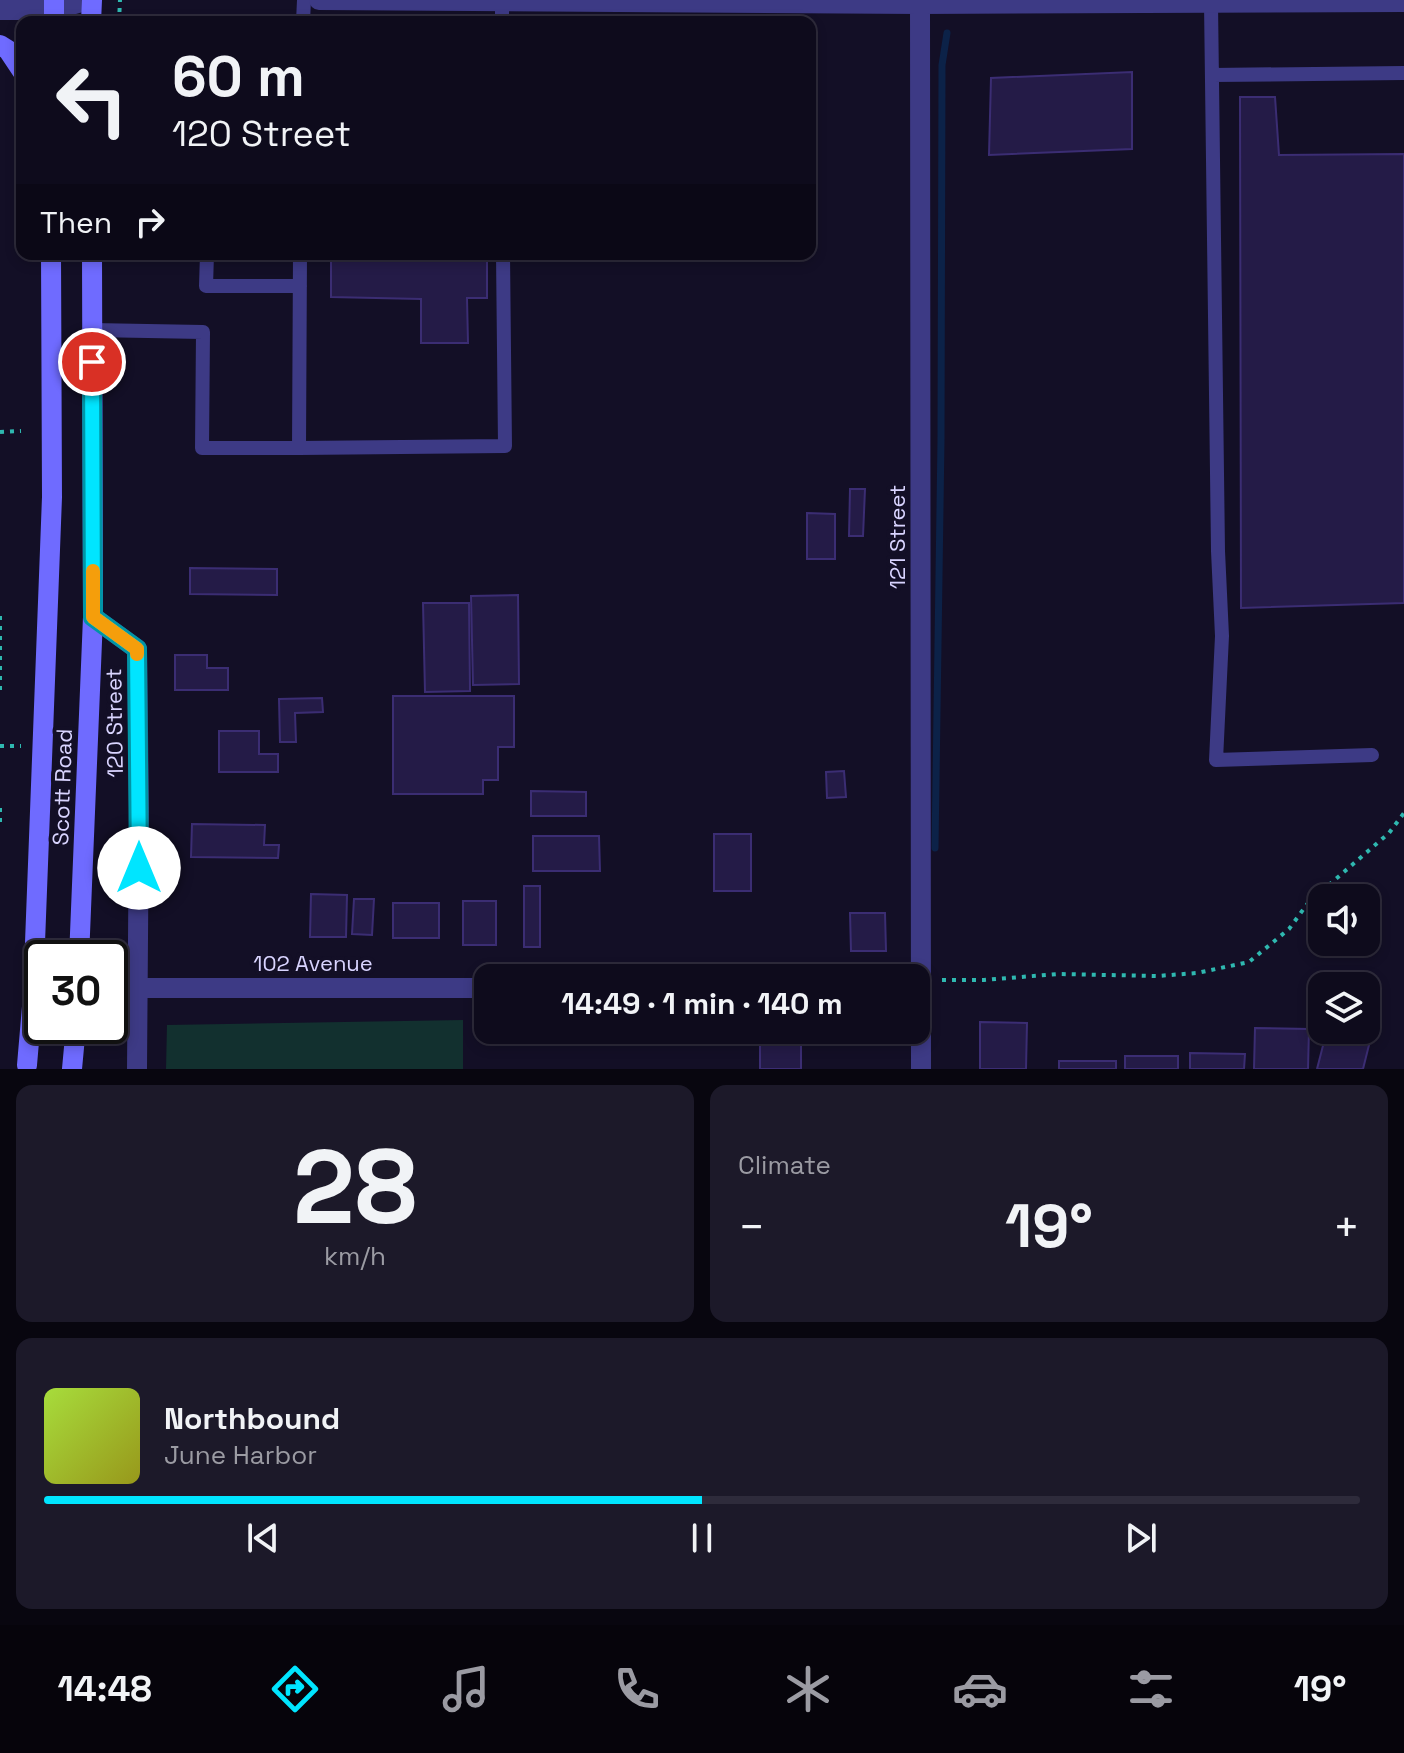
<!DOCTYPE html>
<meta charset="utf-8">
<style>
:root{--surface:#0e0b1c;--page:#1c1929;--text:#f1f3f6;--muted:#9b9ba3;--line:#2e2b3b;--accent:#00e5ff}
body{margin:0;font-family:"Space Grotesk",sans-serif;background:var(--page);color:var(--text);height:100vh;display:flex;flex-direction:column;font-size:30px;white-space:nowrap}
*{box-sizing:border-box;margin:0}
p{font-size:26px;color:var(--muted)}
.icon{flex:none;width:44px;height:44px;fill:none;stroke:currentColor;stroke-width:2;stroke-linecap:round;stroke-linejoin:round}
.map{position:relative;height:1069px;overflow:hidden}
.drawer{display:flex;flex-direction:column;gap:16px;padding:16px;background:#08060f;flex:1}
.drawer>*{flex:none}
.top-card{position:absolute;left:16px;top:16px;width:800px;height:244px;border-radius:16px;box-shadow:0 4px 12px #0003,0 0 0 2px var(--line);background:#0e0b1c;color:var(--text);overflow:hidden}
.tools{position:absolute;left:1308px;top:884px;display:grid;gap:16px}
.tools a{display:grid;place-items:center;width:72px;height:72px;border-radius:16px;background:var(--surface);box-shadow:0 4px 12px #0003,0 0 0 2px var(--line);font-size:40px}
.speed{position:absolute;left:24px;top:940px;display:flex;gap:16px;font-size:40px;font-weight:700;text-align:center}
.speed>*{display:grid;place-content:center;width:104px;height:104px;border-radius:50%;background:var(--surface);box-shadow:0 4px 12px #0003,0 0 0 2px var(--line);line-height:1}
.speed .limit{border:4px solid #111;border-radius:12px;background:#fff;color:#111}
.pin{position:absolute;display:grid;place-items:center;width:68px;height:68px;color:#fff;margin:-34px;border:4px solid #fff;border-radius:50%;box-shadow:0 2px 8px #0007}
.me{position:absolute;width:88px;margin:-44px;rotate:0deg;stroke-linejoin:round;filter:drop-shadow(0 0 6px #0008)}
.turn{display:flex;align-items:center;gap:28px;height:168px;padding:0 24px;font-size:36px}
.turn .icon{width:104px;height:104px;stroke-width:2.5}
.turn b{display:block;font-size:56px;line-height:68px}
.then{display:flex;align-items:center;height:76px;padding:0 24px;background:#0003;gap:16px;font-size:30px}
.big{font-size:60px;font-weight:700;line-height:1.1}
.drawer .tile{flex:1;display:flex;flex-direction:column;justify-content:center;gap:12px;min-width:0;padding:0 28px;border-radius:16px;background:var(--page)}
.drawer .dial{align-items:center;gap:0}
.dial b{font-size:104px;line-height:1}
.song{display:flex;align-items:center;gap:24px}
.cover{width:96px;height:96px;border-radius:12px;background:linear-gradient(135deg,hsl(80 70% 55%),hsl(60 70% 35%))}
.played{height:8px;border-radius:4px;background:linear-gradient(90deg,var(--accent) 50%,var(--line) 50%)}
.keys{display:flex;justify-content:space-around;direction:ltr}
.heat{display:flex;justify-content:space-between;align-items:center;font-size:44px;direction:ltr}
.drawer .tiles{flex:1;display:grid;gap:16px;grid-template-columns:1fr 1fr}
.tile:last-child{grid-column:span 2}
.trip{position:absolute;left:474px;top:964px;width:456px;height:80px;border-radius:16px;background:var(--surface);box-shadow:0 4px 12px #0003,0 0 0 2px var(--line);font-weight:700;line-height:80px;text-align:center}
.dock{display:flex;height:128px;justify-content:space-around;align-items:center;background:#06040b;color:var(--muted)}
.dock .icon{width:56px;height:56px}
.dock .active{color:var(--accent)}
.dock b{font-size:36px;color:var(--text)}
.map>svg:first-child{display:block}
</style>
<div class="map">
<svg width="1404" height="1069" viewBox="0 0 1404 1069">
<rect width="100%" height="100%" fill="#130f26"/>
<path fill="#12302f" d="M463 1020V1069H166L167 1025Z"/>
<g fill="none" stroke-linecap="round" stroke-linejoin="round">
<path stroke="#0c2248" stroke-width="7" d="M935 848 941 440 942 65 947 33"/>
</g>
<path fill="#241b47" stroke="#3b2d73" stroke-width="2" d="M1132 72V149L989 155 991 78Z
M1240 97H1275L1279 155 1404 154V603L1241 608Z
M331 254H487V298H467L468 343H421V299L331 297Z
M850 489H865L863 536H849Z
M807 513 835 514V559H807Z
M190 568 277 569V595L190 594Z
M518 595 519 684 473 685 471 596Z
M423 603H469L470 691 425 692Z
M175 655H207V668H228V690H175Z
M393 696H514V747H498V780H483V794H393Z
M322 698 323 712 295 713 296 742H280L279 699Z
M219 731H259V754H278V772H219Z
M844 771 846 797 827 798 826 772Z
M531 791 586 792V816H531Z
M192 824 265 825 264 845H279L278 858 191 857Z
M714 834H751V891H714Z
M533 836H599L600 871H533Z
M524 886H540V947H524Z
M311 894 347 895 346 937H310Z
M354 899H374L372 935 352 934Z
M463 901H496V945H463Z
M393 903H439V938H393Z
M850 913H885L886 951H851Z
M980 1022 1027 1023 1026 1069H980Z
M1255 1028 1309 1029 1308 1069H1254Z
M1327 1030H1360L1372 1033 1363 1069H1317Z
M760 1042H801V1069H760Z
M1190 1053 1245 1054 1244 1069H1190Z
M1125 1056H1178V1069H1125Z
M1059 1061H1116V1069H1059Z"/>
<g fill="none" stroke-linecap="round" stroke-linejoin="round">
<path stroke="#2fb8b0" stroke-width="4" stroke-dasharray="4 6" stroke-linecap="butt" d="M119 22 120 0
M0 432 21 431
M0 616V695
M0 746H21
M0 808V827
M942 980H984L1058 974 1157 976 1197 973 1249 962 1289 929 1308 903 1389 833 1404 813"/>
<path stroke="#3d3a85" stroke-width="14" d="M502 1V22
M1211 3 1218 551 1222 636 1216 760 1372 755
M303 22 304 0
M1212 75 1404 73
M207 254 206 286H300
M92 330 203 332 202 448H299L300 254
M299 448 505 446 503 254"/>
<path stroke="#3d3a85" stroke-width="20" d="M920 4 921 1069
M93 617 137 649 139 808 137 1069
M138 988H488"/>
<path stroke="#3d3a85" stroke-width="20" d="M319 0 920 4 1404 2
M0 10H54L89 0"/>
<path stroke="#6f6bff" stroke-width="20" d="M54 22V0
M91 22 92 0
M0 45 8 50 22 71
M79 958 93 617 92 254
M33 995 52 497 51 254
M72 1069 76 1026"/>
<path stroke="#6f6bff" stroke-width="20" d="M27 1065 33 995"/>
</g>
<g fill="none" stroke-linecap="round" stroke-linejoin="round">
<g stroke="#0095a6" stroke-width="20">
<path id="route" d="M92 362 93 617 137 649 139 868"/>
</g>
<use href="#route" stroke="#00e5ff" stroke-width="14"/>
<path stroke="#f59e0b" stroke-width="14" d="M93 571V617L137 649V654"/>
</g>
<g text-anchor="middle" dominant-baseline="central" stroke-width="8" stroke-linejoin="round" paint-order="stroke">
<g font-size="22" fill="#d9d4ff" stroke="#130f26">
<text transform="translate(897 537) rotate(-90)">121 Street</text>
<text transform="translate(114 723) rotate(-91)">120 Street</text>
<text transform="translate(62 787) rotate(-88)">Scott Road</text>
<text x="313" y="963">102 Avenue</text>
</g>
</g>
</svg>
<div class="tools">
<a><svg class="icon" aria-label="sound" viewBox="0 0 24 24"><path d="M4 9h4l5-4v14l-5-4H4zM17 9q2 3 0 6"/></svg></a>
<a><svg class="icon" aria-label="layers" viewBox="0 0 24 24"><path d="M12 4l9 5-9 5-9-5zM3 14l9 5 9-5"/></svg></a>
</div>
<div class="speed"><div class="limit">30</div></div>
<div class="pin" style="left:92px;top:362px;background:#d93025"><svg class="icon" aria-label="arrive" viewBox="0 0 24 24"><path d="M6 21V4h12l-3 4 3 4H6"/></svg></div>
<svg class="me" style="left:139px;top:868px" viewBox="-20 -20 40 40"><circle r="19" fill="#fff"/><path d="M0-13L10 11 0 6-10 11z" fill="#00e5ff"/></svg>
<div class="trip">14:49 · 1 min · 140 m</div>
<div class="top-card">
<div class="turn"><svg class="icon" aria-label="left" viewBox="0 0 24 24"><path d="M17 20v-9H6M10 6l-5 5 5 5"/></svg><div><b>60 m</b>120 Street</div></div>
<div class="then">Then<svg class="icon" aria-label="right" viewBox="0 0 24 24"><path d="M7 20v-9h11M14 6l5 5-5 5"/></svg></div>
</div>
</div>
<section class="drawer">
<div class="tiles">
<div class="tile dial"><b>28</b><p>km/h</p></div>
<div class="tile"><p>Climate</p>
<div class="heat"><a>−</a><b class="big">19°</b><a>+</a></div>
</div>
<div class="tile">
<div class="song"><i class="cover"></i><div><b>Northbound</b><p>June Harbor</p></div></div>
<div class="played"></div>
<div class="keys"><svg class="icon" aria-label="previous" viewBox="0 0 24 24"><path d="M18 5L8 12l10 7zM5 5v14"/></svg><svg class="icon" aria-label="pause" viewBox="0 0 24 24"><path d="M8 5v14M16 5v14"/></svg><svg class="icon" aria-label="next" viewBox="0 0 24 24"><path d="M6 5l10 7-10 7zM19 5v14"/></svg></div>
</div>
</div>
</section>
<nav class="dock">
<b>14:48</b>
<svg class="icon active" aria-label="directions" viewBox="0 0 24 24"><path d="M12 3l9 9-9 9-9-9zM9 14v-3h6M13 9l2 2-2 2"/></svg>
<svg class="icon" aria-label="music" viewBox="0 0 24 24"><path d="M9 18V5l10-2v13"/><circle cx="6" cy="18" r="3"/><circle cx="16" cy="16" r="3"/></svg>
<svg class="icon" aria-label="phone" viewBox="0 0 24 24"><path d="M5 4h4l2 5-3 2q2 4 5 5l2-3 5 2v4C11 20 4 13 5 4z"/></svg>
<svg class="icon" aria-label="climate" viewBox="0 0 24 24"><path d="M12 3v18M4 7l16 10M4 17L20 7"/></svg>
<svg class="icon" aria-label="car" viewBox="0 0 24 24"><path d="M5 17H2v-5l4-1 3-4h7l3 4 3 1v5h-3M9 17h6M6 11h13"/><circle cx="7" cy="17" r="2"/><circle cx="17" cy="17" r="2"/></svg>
<svg class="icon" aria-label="filters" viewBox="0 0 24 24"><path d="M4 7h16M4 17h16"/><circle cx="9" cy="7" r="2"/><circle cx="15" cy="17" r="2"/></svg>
<b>19°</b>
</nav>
